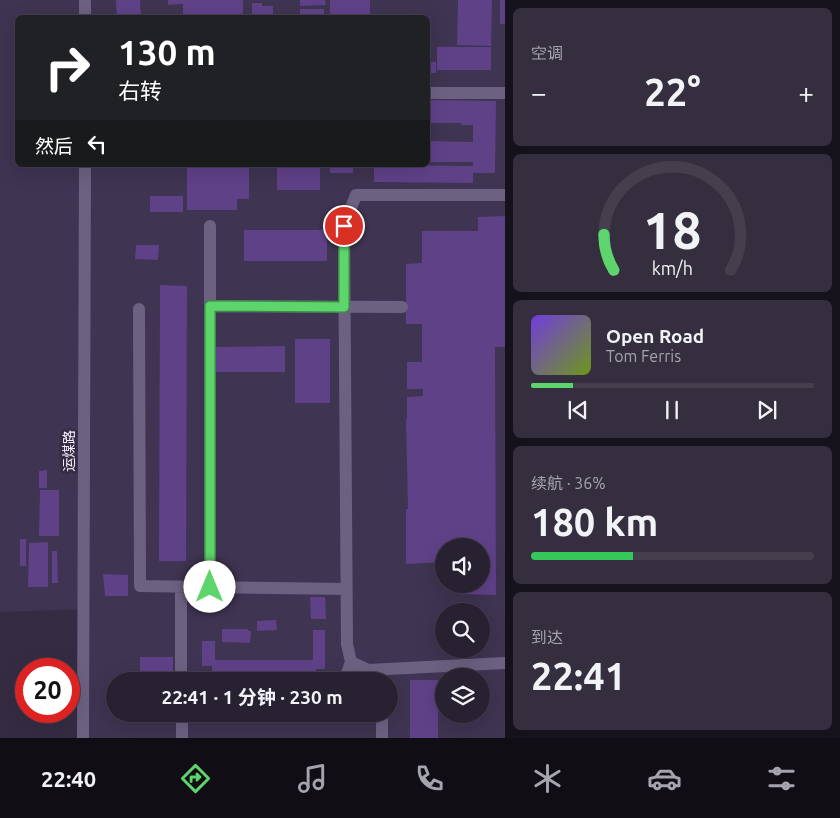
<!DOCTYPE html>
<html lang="zh">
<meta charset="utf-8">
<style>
:root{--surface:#282132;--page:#342e3e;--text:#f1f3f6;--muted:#a5a3ac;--line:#443e4d;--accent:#5ed56c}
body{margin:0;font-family:Ubuntu,"Noto Sans SC",sans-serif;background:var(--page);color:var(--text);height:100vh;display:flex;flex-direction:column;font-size:19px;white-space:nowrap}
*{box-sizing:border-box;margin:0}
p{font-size:16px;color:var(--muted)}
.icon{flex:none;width:28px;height:28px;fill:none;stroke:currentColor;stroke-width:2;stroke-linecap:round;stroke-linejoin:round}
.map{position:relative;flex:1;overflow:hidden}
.side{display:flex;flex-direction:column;gap:8px;padding:8px;background:#16121c;width:335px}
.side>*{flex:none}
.banner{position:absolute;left:15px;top:15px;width:415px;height:152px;border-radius:8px;box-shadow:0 5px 20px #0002,0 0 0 1px var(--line);background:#202124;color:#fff;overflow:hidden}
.buttons{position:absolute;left:435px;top:538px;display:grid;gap:10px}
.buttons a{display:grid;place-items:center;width:55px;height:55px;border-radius:50%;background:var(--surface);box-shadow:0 5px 20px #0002,0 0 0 1px var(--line);font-size:25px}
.speed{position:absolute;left:15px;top:658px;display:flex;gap:10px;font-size:25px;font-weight:700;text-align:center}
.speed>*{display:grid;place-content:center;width:65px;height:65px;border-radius:50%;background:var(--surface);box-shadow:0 5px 20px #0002,0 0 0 1px var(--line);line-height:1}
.speed .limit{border:8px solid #d22;background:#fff;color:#111}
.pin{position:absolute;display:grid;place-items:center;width:42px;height:42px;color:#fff;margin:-21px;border:2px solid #fff;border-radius:50%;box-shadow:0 1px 5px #0007}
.me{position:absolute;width:55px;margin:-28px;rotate:0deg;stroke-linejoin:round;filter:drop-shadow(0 0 4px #0008)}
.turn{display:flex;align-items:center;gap:18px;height:105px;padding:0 20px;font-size:22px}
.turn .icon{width:65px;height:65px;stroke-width:2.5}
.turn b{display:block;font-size:35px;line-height:42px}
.then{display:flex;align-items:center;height:48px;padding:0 20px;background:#0003;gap:10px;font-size:19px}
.big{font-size:38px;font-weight:700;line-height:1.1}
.side .card{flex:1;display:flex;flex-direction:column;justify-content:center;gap:8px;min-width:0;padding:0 18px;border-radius:8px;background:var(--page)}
.side .dial{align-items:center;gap:0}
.dial svg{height:130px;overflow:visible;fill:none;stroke:var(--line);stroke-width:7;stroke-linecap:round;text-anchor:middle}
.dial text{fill:var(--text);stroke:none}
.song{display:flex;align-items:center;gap:15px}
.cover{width:60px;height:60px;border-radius:8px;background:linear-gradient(135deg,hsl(260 70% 55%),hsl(80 70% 35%))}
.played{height:5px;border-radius:2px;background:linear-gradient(90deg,var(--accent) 15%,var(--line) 15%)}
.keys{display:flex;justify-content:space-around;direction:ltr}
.heat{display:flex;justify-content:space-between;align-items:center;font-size:28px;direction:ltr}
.charge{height:8px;border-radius:4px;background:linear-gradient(90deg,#34c759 36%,var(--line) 0)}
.trip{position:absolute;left:106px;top:672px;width:292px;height:50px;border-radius:25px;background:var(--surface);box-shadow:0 5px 20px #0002,0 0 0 1px var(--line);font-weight:700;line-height:50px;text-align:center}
.dock{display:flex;height:80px;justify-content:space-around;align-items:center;background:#100d14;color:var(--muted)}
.dock .icon{width:35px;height:35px}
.dock .active{color:var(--accent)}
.dock b{font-size:22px;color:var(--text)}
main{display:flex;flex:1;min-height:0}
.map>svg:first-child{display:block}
</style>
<main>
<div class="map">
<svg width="505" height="738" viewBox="0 0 505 738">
<rect width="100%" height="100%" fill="#352c43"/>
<path fill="#3f3451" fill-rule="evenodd" d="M0 0H505V738H88V609L0 612ZM18 18H428V165H18ZM444 546H481V584H444ZM444 611H481V649H444ZM444 676H481V714H444ZM115 681H390V714H115Z"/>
<path fill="#5f4188" d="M116 0H140L141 18H117Z
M168 0H243V18H185L183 15V4L168 5Z
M300 0H325L326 5 300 6Z
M330 0H370V18H330Z
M458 0H492L491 46 457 45Z
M500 0H505V24H500Z
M252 3H262V6H273V18H252Z
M300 9H324V18H300Z
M437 47H491V70H437Z
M428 62H436V73H428Z
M428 100 496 101 495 173H473V183L374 182V165L473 166V162H428V141L473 142V125H461V123H428Z
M187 165H249V199H237V210H187Z
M277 165H320V190H277Z
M330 165H353V173H330Z
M150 196H183V212H150Z
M505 216V347H495L496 595 460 594V584H481V546H444V562L406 564V509H408L406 419H407V397L423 396V389H407V362H422V324H406V264L422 263V231H478V217Z
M244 230H327V261H244Z
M136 245H159L158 260 135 259Z
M160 285 187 286 186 561H159Z
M295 339H330V403H295Z
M285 346V372H212V347Z
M47 470V488H39V471Z
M40 490H59V536H39Z
M20 539H26V566H20Z
M48 542V587H28L29 543Z
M52 551H57L58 583H52Z
M103 574 128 575V596H105Z
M310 597H325L326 619H311Z
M276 620 277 630 257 631V621Z
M222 629H248V631H251L250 643 222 642Z
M313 630H325V669H316V681H212V666H202V641H215V660H313Z
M140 657H173V671H140Z
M410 680H438V738H410Z"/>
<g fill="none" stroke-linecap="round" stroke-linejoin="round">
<path stroke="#6d6182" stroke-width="12" d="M85 18V0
M428 93H505
M505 195H356L344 226 347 644 351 662 368 670 505 663
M210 306 402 307
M139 309 140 586 346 589
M181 587V681
M210 587V226
M344 681 351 662
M182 714V738
M382 714V738
M83 738 85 165"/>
</g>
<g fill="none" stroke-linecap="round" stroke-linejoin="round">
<g stroke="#3d8a46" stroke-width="12">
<path id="route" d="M210 587V306L344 307V226"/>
</g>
<use href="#route" stroke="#5ed56c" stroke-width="9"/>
</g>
<g text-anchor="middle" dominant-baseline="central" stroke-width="5" stroke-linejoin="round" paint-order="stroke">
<g font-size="14" fill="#f4eefe" stroke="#352c43">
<text transform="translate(69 451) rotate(-90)">运煤路</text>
</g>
</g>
</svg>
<div class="buttons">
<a><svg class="icon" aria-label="sound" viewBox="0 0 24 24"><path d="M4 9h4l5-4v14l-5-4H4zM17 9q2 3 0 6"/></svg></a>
<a><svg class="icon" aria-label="search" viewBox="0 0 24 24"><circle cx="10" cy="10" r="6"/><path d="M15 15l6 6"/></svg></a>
<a><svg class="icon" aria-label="layers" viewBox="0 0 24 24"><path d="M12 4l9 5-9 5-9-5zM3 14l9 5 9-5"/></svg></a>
</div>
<div class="speed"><div class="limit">20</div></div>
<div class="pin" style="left:344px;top:226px;background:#d93025"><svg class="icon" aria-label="arrive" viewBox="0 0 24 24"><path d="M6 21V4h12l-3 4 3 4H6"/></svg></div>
<svg class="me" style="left:210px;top:587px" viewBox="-20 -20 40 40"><circle r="19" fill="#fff"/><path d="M0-13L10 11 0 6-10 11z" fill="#5ed56c"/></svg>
<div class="trip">22:41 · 1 分钟 · 230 m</div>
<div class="banner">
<div class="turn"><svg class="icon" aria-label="right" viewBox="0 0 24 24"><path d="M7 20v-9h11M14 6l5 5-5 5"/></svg><div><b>130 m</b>右转</div></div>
<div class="then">然后<svg class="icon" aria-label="left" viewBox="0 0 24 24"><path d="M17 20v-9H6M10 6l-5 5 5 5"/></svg></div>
</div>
</div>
<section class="side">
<div class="card"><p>空调</p>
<div class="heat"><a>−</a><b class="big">22°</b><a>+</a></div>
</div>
<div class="card dial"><svg viewBox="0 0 100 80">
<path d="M14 69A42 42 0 1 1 86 69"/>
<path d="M14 69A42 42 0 0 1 8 47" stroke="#5ed56c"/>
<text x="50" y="56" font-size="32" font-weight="700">18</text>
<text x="50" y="72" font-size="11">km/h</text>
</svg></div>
<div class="card">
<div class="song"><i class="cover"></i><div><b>Open Road</b><p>Tom Ferris</p></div></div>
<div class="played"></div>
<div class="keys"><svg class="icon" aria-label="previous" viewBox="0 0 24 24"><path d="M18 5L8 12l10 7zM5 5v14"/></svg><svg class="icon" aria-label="pause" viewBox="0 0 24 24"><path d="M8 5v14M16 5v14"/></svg><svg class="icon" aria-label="next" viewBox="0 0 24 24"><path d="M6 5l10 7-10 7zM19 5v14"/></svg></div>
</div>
<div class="card"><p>续航 · 36%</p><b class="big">180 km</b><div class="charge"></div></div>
<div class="card"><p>到达</p><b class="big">22:41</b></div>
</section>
</main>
<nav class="dock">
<b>22:40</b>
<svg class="icon active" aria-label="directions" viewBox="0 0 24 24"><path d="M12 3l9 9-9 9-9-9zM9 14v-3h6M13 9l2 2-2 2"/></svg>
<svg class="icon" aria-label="music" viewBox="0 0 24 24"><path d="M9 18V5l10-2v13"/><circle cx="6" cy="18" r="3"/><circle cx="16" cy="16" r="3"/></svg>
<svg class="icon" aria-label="phone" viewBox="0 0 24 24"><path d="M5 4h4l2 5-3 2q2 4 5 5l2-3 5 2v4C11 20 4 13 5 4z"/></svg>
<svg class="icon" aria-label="climate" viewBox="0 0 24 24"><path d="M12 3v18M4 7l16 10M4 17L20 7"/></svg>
<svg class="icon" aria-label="car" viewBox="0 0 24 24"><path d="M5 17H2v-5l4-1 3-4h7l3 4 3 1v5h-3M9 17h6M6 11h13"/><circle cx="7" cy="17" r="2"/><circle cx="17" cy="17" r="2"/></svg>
<svg class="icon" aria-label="filters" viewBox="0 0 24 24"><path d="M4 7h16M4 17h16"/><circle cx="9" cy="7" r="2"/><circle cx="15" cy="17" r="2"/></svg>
</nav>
